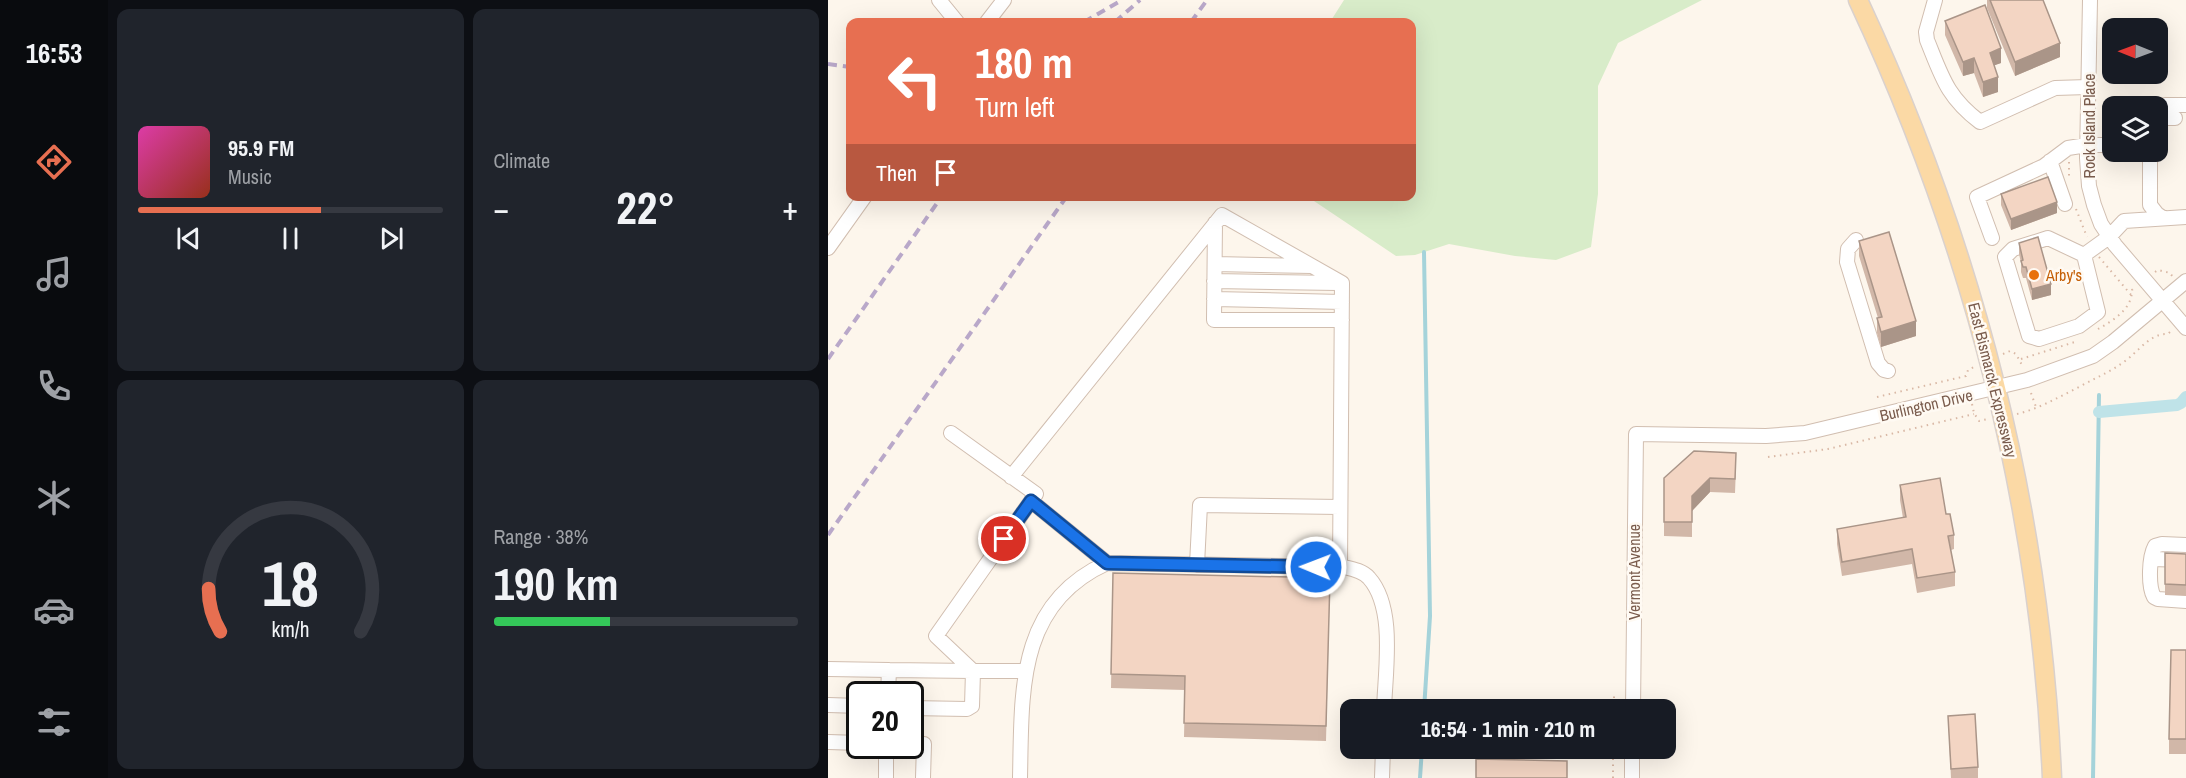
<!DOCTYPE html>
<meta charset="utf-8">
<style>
:root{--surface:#171b24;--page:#20242c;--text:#f1f3f6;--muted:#9ea1a6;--line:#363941;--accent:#e76f51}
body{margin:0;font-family:"Archivo Narrow",sans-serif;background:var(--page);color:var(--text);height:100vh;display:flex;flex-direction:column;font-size:22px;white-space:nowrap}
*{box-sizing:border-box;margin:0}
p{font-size:20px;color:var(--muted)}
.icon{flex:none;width:33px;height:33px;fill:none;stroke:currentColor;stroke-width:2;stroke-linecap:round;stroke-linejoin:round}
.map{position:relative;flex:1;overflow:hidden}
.panel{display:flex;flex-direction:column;gap:9px;padding:9px;background:#0d0f14;width:720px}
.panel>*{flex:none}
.hud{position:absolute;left:18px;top:18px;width:570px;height:183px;border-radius:12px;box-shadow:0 6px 24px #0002;background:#e76f51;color:#fff;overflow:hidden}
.needle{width:39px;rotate:271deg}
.buttons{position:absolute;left:1274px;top:18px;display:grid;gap:12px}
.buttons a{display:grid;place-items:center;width:66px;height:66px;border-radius:12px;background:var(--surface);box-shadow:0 6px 24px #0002;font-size:30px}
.speed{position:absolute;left:18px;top:681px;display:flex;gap:12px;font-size:30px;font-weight:700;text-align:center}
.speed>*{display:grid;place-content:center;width:78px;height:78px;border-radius:50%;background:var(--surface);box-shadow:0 6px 24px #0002;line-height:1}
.speed .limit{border:3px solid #111;border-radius:9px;background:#fff;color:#111}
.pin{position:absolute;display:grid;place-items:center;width:51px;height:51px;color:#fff;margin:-26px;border:3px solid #fff;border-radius:50%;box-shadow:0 2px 6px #0007}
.me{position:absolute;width:66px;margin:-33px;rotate:271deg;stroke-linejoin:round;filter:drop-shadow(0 0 4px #0008)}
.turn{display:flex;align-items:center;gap:21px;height:126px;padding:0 30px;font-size:27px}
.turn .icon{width:78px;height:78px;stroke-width:2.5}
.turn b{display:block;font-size:42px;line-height:51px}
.then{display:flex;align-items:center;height:57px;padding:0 30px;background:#0003;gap:12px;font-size:22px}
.big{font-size:45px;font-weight:700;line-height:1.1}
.panel .card{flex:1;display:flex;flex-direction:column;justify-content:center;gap:9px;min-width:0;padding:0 21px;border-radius:12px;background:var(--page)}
.panel .dial{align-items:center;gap:0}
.dial svg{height:156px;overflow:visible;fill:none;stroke:var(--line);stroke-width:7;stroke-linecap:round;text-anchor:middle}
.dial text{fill:var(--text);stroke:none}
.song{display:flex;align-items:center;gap:18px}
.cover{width:72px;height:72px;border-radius:9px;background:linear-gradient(135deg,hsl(320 70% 55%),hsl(10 70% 35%))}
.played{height:6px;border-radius:3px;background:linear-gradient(90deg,var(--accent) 60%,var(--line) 60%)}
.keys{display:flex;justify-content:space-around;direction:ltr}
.heat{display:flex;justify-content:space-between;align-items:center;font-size:33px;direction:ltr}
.charge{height:9px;border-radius:4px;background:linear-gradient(90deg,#34c759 38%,var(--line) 0)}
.panel .tiles{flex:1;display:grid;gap:9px;grid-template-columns:repeat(2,1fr)}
.trip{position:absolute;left:512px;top:699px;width:336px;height:60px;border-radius:12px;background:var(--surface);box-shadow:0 6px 24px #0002;font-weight:700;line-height:60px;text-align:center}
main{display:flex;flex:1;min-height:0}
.tabs{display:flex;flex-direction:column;width:108px;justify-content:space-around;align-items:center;background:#090b0e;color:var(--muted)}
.tabs .icon{width:42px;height:42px}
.tabs .active{color:var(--accent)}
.tabs b{font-size:27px;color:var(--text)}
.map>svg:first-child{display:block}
</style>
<main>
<nav class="tabs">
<b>16:53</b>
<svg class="icon active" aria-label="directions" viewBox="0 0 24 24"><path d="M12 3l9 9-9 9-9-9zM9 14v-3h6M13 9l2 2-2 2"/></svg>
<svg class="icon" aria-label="music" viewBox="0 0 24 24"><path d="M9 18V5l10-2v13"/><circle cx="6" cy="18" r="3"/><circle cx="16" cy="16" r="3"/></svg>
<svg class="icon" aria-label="phone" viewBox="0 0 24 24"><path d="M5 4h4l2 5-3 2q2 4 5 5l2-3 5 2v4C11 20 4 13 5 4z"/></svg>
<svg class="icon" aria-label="climate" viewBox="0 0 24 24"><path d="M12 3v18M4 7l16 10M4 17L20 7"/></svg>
<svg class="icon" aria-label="car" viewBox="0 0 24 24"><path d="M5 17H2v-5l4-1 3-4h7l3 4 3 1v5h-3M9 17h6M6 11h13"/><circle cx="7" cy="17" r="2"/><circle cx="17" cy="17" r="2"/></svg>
<svg class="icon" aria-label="filters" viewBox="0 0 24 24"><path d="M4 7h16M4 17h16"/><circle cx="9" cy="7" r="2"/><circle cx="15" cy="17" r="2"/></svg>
</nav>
<section class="panel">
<div class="tiles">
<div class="card">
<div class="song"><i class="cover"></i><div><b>95.9 FM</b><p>Music</p></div></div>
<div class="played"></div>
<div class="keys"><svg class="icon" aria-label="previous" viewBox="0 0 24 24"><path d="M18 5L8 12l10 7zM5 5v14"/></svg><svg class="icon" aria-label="pause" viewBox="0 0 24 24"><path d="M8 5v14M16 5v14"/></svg><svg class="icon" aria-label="next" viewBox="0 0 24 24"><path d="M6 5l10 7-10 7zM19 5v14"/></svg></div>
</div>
<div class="card"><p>Climate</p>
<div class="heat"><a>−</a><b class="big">22°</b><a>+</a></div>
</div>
<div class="card dial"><svg viewBox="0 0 100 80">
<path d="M14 69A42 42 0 1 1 86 69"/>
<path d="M14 69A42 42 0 0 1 8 47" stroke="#e76f51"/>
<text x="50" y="56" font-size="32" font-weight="700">18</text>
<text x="50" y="72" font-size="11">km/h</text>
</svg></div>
<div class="card"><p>Range · 38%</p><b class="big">190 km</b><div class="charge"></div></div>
</div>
</section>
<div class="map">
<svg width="1358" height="778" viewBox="0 0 1358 778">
<rect width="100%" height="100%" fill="#fdf6ec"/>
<path fill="#d8ecc9" d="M516 0H874L790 43 770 86V194L763 247 728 260 687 256 621 244 587 255 568 256 480 197 584 196V22H502Z"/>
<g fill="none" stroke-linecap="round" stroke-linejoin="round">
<path stroke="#a5d3da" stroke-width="4" d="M596 252 602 616 596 710
M592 778 594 748
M1265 778 1271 395"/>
<path stroke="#bfe3e8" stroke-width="12" d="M1271 412 1349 405 1353 403 1358 397"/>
<g stroke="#d1beb0" stroke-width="16">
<path id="minor" d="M111 0 129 22
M1107 0 1098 32 1099 40C1114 77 1119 97 1152 122L1227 88 1260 87
M1262 0 1259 158 1261 186 1266 205 1273 224 1287 245 1358 328
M159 22 176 0
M1329 115 1337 105H1358
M1329 118H1347
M1322 152V205L1329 214 1335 218
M1222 161 1237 204
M387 223 386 320H514
M1164 238 1149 197 1216 166 1240 148 1259 145H1284
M1028 240 1020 249 1019 262 1050 363 1056 370 1060 371
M0 248 37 196
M1256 255 1270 312 1251 326 1211 339 1201 336 1177 257 1185 249 1220 238 1256 255 1281 237 1296 221 1358 217
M387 264 484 266
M386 281 510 283
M386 299 514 302
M123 433 208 494 203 501
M183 477 394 215 514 283 512 567
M1358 545 1334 544 1327 546C1321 557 1320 586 1326 597L1330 599 1358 601
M1324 559 1358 560
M369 565 372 505 512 507
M0 669 61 670 60 694
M61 670 145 671 144 706 139 709 82 708
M198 671H145L108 636 203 501 279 563
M0 705 32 706
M805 710 808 434 938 436 977 433 1199 380 1265 356 1285 342 1358 281
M0 742 32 743
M82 744H96L95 778
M58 778V746
M192 778C194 693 188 604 279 563L516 567C525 569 535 571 541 578 568 608 557 672 556 710
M554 778 555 748
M804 778V748"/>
</g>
<g stroke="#dad1cd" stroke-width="21">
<path id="major" d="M1030 0C1146 248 1212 505 1224 778"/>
</g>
<path stroke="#d9b8a5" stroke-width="2" stroke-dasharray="1.5 4.5" stroke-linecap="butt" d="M1241 162V177
M1248 209 1259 237
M1271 257 1304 296
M1327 272 1330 270 1342 273 1345 277
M1270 329C1286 320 1304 309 1304 290L1308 286
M1175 354 1182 351 1188 354 1195 367
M1193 359 1250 341
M1203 393 1208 407
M1049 397 1138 376 1140 370 1148 366
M1144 404 1146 413 1151 421 1160 419
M1189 414C1210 409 1229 398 1249 388 1267 378 1285 371 1301 358 1313 348 1324 333 1340 334L1345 329
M940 457 1000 449 1146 414
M786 710V694
M785 778V748"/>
<use href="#minor" stroke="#fff" stroke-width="14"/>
<use href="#major" stroke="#fbd9a5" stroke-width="18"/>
<path stroke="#b9a8c9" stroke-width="4" stroke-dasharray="9 6" stroke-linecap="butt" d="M256 22 294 0
M287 22 312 0
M363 22 379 0
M0 64 22 67
M0 359 114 196
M0 535 239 196"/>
</g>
<path fill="#d1b7a8" d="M1159 0H1215L1232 57 1187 76 1159 8Z
M1117 21 1173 63 1166 65 1170 92 1155 97 1146 73 1135 76 1117 35Z
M1173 194 1229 213 1183 230 1173 205Z
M1031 241 1088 336 1053 347 1049 333V318H1050L1031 256Z
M1191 243 1223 295 1204 300 1198 278H1195L1193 272V263L1191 254Z
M908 467 907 493 882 492 864 511V537L836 536V478Z
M1072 485 1118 514 1126 535V549L1123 550 1127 572V586L1089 593 1084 564 1014 576 1009 544V529L1075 518 1072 500Z
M1337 553 1358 554V596L1337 595Z
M285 573 502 578 498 741 356 737 357 690 283 688Z
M1358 650V754H1341V739Z
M1120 716 1150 767V778H1123Z"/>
<path fill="#aa9588" d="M1232 43V57L1187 76V62Z
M1173 48V63L1162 67V53Z
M1146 58V73L1135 76V62Z
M1170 77V92L1155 97V82Z
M1229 202V213L1183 230V219Z
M1223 284V295L1204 300V289Z
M1088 321V336L1053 347V332Z
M882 478V492L864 511V496Z"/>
<path fill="#f3d5c3" stroke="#aa9588" stroke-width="1.5" d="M1162 0H1215L1232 43 1187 62Z
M1157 5 1173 48 1162 53 1170 77 1155 82 1146 58 1135 62 1117 21Z
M1220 177 1229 202 1183 219 1173 194Z
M1061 232 1088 321 1053 332 1049 318 1054 317 1031 241Z
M1210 237 1223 284 1204 289 1198 267H1195L1193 261 1195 260 1191 243Z
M866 451 908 453 907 479 882 478 864 496V522H836V478Z
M1112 478 1118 514H1122L1126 535 1120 536 1127 572 1089 578 1084 549 1014 562 1009 529 1078 517 1072 485Z
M1337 553 1358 554V585L1337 584Z
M285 573 502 578 498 726 356 723 357 676 283 674Z
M1343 650H1358V739H1341Z
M1147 714 1150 767 1123 769 1120 716Z
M648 759 739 761V778H648Z"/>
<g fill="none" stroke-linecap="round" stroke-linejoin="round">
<g stroke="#114b97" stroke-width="15">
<path id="route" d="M176 539 203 501 279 563 488 567"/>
</g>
<use href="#route" stroke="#1a73e8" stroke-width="10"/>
</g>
<circle fill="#e8710a" stroke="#fffaf3" stroke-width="2" cx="1206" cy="275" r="6"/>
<g text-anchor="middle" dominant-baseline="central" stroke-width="5" stroke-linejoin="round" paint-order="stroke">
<g font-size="16" fill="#7a5c4d" stroke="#fffaf3">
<text transform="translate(1261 126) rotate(-90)">Rock Island Place</text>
<text transform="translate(1165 380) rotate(76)">East Bismarck Expressway</text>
<text transform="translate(1098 405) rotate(-13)">Burlington Drive</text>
<text transform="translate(806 572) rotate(-90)">Vermont Avenue</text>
</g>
<g font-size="16" fill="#c56008" stroke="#fffaf3" text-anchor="start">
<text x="1218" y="275">Arby's</text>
</g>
</g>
</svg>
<div class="buttons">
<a><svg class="needle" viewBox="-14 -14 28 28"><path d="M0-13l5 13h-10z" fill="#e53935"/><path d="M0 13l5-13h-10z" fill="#9ea1a6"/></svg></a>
<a><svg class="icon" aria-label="layers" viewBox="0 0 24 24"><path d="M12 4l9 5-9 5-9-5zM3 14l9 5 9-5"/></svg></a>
</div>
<div class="speed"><div class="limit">20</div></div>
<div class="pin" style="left:176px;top:539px;background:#d93025"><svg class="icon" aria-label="arrive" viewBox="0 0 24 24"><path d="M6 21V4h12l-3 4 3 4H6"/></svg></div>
<svg class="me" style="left:488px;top:567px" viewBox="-20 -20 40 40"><circle r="17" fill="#1a73e8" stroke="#fff" stroke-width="3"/><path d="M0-11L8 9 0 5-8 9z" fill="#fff"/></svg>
<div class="trip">16:54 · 1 min · 210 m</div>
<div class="hud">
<div class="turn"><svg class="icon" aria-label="left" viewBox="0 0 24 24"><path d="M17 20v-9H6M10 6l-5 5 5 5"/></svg><div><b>180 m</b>Turn left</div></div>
<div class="then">Then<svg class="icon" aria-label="arrive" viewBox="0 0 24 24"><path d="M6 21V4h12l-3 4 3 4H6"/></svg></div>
</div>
</div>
</main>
